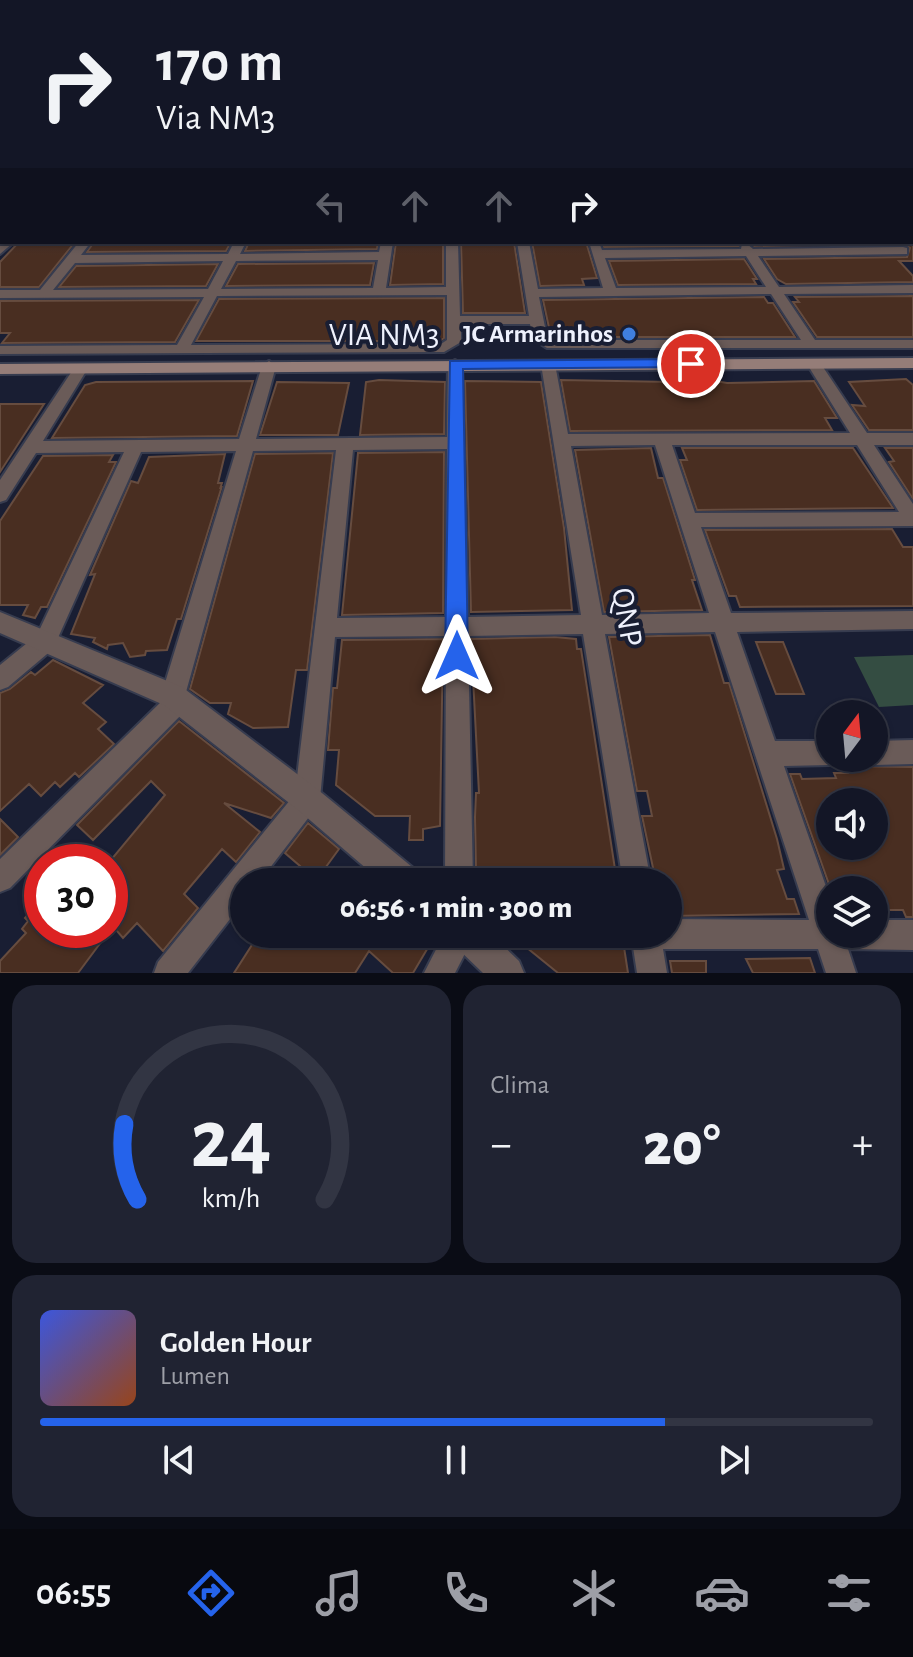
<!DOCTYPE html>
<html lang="pt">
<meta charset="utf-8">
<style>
:root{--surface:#131626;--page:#202332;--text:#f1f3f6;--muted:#9d9fa7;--line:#323543;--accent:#2563eb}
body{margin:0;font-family:"Alegreya Sans",sans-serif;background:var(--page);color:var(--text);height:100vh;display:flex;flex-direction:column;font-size:30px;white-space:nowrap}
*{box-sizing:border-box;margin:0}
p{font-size:26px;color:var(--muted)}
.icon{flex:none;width:44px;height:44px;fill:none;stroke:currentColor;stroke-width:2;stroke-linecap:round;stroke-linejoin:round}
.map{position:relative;height:973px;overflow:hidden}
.details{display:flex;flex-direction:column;gap:12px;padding:12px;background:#0a0c15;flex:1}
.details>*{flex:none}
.guide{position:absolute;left:0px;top:0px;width:914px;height:244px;box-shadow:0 2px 6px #0004,0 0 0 2px var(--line);background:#131626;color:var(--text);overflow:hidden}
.needle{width:52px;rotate:16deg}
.fabs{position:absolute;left:816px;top:700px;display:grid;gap:16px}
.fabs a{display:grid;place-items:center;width:72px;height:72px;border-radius:50%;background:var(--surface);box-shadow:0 2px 6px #0004,0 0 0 2px var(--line);font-size:40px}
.speed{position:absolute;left:24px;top:844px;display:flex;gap:16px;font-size:40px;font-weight:700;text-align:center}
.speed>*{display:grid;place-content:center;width:104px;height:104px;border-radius:50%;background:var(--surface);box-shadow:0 2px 6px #0004,0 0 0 2px var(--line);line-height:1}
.speed .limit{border:12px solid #d22;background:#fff;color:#111}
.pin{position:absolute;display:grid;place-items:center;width:68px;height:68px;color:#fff;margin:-34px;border:4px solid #fff;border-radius:50%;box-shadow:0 2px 8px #0007}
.me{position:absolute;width:88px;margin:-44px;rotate:0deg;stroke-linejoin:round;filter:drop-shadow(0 0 6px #0008)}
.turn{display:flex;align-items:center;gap:28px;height:168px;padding:0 24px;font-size:36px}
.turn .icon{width:104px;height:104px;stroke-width:2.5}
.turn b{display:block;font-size:56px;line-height:68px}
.lanes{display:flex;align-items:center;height:76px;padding:0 24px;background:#0003;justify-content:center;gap:40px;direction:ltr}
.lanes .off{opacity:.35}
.big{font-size:60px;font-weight:800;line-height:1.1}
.details .widget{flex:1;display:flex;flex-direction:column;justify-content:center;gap:12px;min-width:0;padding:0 28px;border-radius:24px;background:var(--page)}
.details .dial{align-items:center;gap:0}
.dial svg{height:208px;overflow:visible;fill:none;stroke:var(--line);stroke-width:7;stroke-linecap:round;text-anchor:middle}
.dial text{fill:var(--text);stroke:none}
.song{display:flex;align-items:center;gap:24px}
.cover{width:96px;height:96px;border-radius:12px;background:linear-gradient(135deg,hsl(230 70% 55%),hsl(20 70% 35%))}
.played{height:8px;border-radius:4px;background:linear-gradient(90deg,var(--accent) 75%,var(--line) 75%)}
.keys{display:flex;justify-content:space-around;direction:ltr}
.heat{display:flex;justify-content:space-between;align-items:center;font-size:44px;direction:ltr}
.details .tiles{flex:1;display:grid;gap:12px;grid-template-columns:1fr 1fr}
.widget:last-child{grid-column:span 2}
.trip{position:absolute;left:230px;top:868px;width:452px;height:80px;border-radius:40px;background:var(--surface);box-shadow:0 2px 6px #0004,0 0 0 2px var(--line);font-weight:800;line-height:80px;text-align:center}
.menu{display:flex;height:128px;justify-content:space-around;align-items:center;background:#08090f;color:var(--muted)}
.menu .icon{width:56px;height:56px}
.menu .current{color:var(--accent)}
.menu b{font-size:36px;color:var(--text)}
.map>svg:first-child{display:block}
</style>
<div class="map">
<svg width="913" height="973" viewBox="0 0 913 973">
<rect width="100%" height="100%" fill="#191e33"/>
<path fill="#344d42" d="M913 655V705L879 707 854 657Z"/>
<path fill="#492e21" stroke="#664c3f" stroke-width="2" fill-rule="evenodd" d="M19 242H75L39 287H0V262Z
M94 242H231L226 251 87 252Z
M249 242H378L377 249 245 251Z
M396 242H443V284L390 285Z
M461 242H514L525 313H463Z
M532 242H586L597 278 582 279 584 285 540 286Z
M602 242H740L739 246 604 247Z
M749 242H913V261H899L913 276V282L786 284 777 279 764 259 907 257 910 248 904 244 754 246Z
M744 259 757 279H753L756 284 618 285 609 261Z
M374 263 370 285 226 286 238 264Z
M218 264 206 286 59 287 76 266Z
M913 296V337H817L793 302H799L795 297Z
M764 297 768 303H773L795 337H551L543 300Z
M444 298V338L440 341H196L219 299Z
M199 300 175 342 2 343 10 333H0V301Z
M698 378 727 383 814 381 837 418H825L832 430 570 431 561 380 672 382 671 379Z
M906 379 913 385V430H869L852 405 865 406 849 382Z
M379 380 445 382 444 434 360 435 366 382Z
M253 381 237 436 52 438 85 385 96 382Z
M465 381 541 382 564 528 572 610 471 612Z
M277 382 349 383 338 435H260Z
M0 404H44L0 472Z
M651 448 658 478H663L695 580H692L702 610 604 612 575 450Z
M682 448H853L893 508 697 510 680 460H687Z
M885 448H913V499L889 462 894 461Z
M444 452 443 613 342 615 358 453Z
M333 453 307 670H296L288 727 253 728 228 714 231 703H210L190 689 255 454Z
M225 454 218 483H222L220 489 222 486 181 619H177L167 650 146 651 145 655 130 657 123 643 108 645 107 649 93 642 95 638 71 634 95 574 90 575 131 481 138 483 149 457Z
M113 455 109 462H116L47 607H41L35 618 23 615 28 605H0V521L43 456Z
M892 529 903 547H913V606L740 607 736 596H729L705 530Z
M710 635 724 683H729L777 839 784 869 777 870 787 899H794L799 914 668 916V882H656L642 816H652L647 791H637L609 637Z
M555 637 576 639 577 649H581L617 882H483L482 870H476L475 817 476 793H479L471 639Z
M443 639 440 826 423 829V840H409L410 816H375L336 785 339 750H328L333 688H337L342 640Z
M756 642H783L804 694H776Z
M53 660 103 685 83 703 106 722 98 729 114 744 79 777 75 773 60 787 55 782 41 796 29 784 0 811V693L10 689 31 672 35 675Z
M179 721 284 803 271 818 224 803 260 832 236 862 222 849 184 894 198 908 163 951 137 923 123 938 110 923V861L165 795 151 781 93 840 77 825Z
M845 766 913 767V917H906L903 910H874V890H831L790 774H800L802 779 836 778 834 773H848ZM830 802H874V846H830Z
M0 819 18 837 0 855Z
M308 823 339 849 315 882H288L300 866 285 853Z
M42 899V930H110L78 973H0V961L26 933 22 929 28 921 25 918Z
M259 934H436L413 973H393L369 951 355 973H234Z
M510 934H622L628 973H558Z
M810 958 815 973H753L746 959Z
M670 961H706V973H672Z"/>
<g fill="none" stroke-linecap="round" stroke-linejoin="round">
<g stroke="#373c4f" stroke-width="4">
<path id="minor" d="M912 123H913V129H912Z
M0 127H2V133H0Z
M912 139H913V146H912Z
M0 146H2V152H0Z
M912 190H913V197H912Z
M0 192H2V198H0Z
M2 241 14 242 0 254V243Z
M79 242H91L81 255 228 254 234 242H246L240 254 379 252 381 242H393L386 288 446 287V242H458L460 316H529L517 242H529L538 289 603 288 589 242H599L602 250 741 249 742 244 746 243 753 249 903 247 907 248V254L758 256 779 287 913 285V293L784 294 815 340H913V348H547L533 339 530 324H461V342L444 352 0 354V346L177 345 204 297 0 298V290H40ZM746 256 766 287 616 288 605 258ZM378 260 373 288 221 289 236 261ZM223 261 208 289 53 290 75 263ZM771 294 801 340H550L547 337 539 297ZM447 295V340L441 344 191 345 217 296Z
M455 360 462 364 468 617 581 615 541 364 543 361H553L555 364 568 434 850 433 807 364 814 360 819 361 867 433H913V445H874L913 504V526L701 527 731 613 913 611V629L737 632 775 741H830V758H840L830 765 784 766 830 898V934H874V920H913V950L848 949 856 973H826L818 949H663L667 973H637L631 934H668V919L809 920 715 632 605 634 651 882H623L583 634 468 636 473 882H445L446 636 335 637 320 799 316 808 259 882H244V901L188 973H154L158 962 295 794 336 450 253 451 186 692 191 701 187 709 10 888 0 892V859L163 700 161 696 236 451 141 452 53 649 8 687 0 690V665L37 635 124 452 36 453 6 500 0 502V480L76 365H86L88 368 43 441 239 439 262 366 269 361 276 366 256 439 447 437 448 364ZM655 445 709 613 602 615 571 446ZM672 445H857L899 512 695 513ZM447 449 446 617 337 618 353 450Z
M913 740V764L874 765 865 762 864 758H874V741Z
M444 934H475L455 973H424Z"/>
</g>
<g stroke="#373c4f" stroke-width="4">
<path id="tertiary" d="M0 612 182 687 317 789 417 871 422 882H382L297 809 164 705 0 633Z
M451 934H491L519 961 524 973H483L455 946Z"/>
</g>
<g stroke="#373c4f" stroke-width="4">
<path id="secondary" d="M913 358V368L0 374V364Z"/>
</g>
<use href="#minor" fill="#6a5b58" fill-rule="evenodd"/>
<use href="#tertiary" fill="#6a5b58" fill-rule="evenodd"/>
<use href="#secondary" fill="#957d78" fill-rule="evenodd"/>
</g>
<linearGradient id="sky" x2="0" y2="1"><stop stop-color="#0e101c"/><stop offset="0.47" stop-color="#38415b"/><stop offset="1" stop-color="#38415b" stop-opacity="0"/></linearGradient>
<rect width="913" height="256" fill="url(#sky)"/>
<path fill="#2563eb" stroke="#184099" stroke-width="2" d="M691 359 699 364 696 367 463 369 468 656 465 663 457 666 449 663 445 656 450 361Z"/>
<circle fill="#3f7fe0" stroke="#191e33" stroke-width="3" cx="629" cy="334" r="8"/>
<g text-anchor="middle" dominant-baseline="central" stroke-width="8" stroke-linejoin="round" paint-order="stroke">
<g font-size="26" font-weight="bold" fill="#eef1fd" stroke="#191e33" text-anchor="end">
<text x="613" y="334">JC Armarinhos</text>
</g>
<g font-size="32" fill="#eef1fd" stroke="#191e33">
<text x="384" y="335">VIA NM3</text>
<text transform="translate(627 617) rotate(80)">QNP</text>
</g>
</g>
</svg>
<div class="fabs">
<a><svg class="needle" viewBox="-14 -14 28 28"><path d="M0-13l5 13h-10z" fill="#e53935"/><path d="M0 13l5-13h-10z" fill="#9d9fa7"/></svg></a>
<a><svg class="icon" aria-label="sound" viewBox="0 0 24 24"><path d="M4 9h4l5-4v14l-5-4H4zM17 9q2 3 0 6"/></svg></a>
<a><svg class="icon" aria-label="layers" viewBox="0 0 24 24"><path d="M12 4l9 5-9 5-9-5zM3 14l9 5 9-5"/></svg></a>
</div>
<div class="speed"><div class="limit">30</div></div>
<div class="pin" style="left:691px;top:364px;background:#d93025"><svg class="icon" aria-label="arrive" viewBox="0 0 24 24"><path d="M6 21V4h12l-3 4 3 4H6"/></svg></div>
<svg class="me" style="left:457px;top:656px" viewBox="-20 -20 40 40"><path d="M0-17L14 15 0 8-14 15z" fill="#2563eb" stroke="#fff" stroke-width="4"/></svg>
<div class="trip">06:56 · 1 min · 300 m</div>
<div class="guide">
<div class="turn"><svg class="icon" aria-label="right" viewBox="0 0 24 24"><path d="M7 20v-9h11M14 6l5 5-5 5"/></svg><div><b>170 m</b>Via NM3</div></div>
<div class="lanes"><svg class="icon off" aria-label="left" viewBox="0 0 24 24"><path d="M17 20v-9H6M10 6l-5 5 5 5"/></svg><svg class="icon off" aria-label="ahead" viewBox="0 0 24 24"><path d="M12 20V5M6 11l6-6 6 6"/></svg><svg class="icon off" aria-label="ahead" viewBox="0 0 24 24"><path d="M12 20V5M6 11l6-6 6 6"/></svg><svg class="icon" aria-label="right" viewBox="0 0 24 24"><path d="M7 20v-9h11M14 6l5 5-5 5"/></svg></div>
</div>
</div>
<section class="details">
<div class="tiles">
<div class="widget dial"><svg viewBox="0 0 100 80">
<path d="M14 69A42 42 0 1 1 86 69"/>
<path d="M14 69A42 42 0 0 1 9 40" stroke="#2563eb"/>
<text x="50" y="56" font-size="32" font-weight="700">24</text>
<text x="50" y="72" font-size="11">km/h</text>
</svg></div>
<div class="widget"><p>Clima</p>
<div class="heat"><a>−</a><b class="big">20°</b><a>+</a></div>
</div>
<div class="widget">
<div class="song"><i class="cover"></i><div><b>Golden Hour</b><p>Lumen</p></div></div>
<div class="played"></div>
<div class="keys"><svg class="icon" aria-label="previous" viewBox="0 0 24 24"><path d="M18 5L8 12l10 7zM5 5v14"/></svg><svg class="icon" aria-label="pause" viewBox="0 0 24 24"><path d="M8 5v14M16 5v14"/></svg><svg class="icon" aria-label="next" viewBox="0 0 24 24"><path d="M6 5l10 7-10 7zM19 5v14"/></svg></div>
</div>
</div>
</section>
<nav class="menu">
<b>06:55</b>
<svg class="icon current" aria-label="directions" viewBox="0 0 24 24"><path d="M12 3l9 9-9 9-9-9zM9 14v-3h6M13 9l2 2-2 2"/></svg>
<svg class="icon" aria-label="music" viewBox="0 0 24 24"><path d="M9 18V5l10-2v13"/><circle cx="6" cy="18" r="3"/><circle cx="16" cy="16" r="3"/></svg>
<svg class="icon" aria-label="phone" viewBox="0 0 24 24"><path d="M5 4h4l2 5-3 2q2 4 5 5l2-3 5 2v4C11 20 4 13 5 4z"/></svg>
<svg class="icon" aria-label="climate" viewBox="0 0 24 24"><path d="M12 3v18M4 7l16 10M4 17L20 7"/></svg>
<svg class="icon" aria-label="car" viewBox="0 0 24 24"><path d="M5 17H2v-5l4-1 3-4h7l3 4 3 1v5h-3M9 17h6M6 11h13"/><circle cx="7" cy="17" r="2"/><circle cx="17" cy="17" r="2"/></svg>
<svg class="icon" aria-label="filters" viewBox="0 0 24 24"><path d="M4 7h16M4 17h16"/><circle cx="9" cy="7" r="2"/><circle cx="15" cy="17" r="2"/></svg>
</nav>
